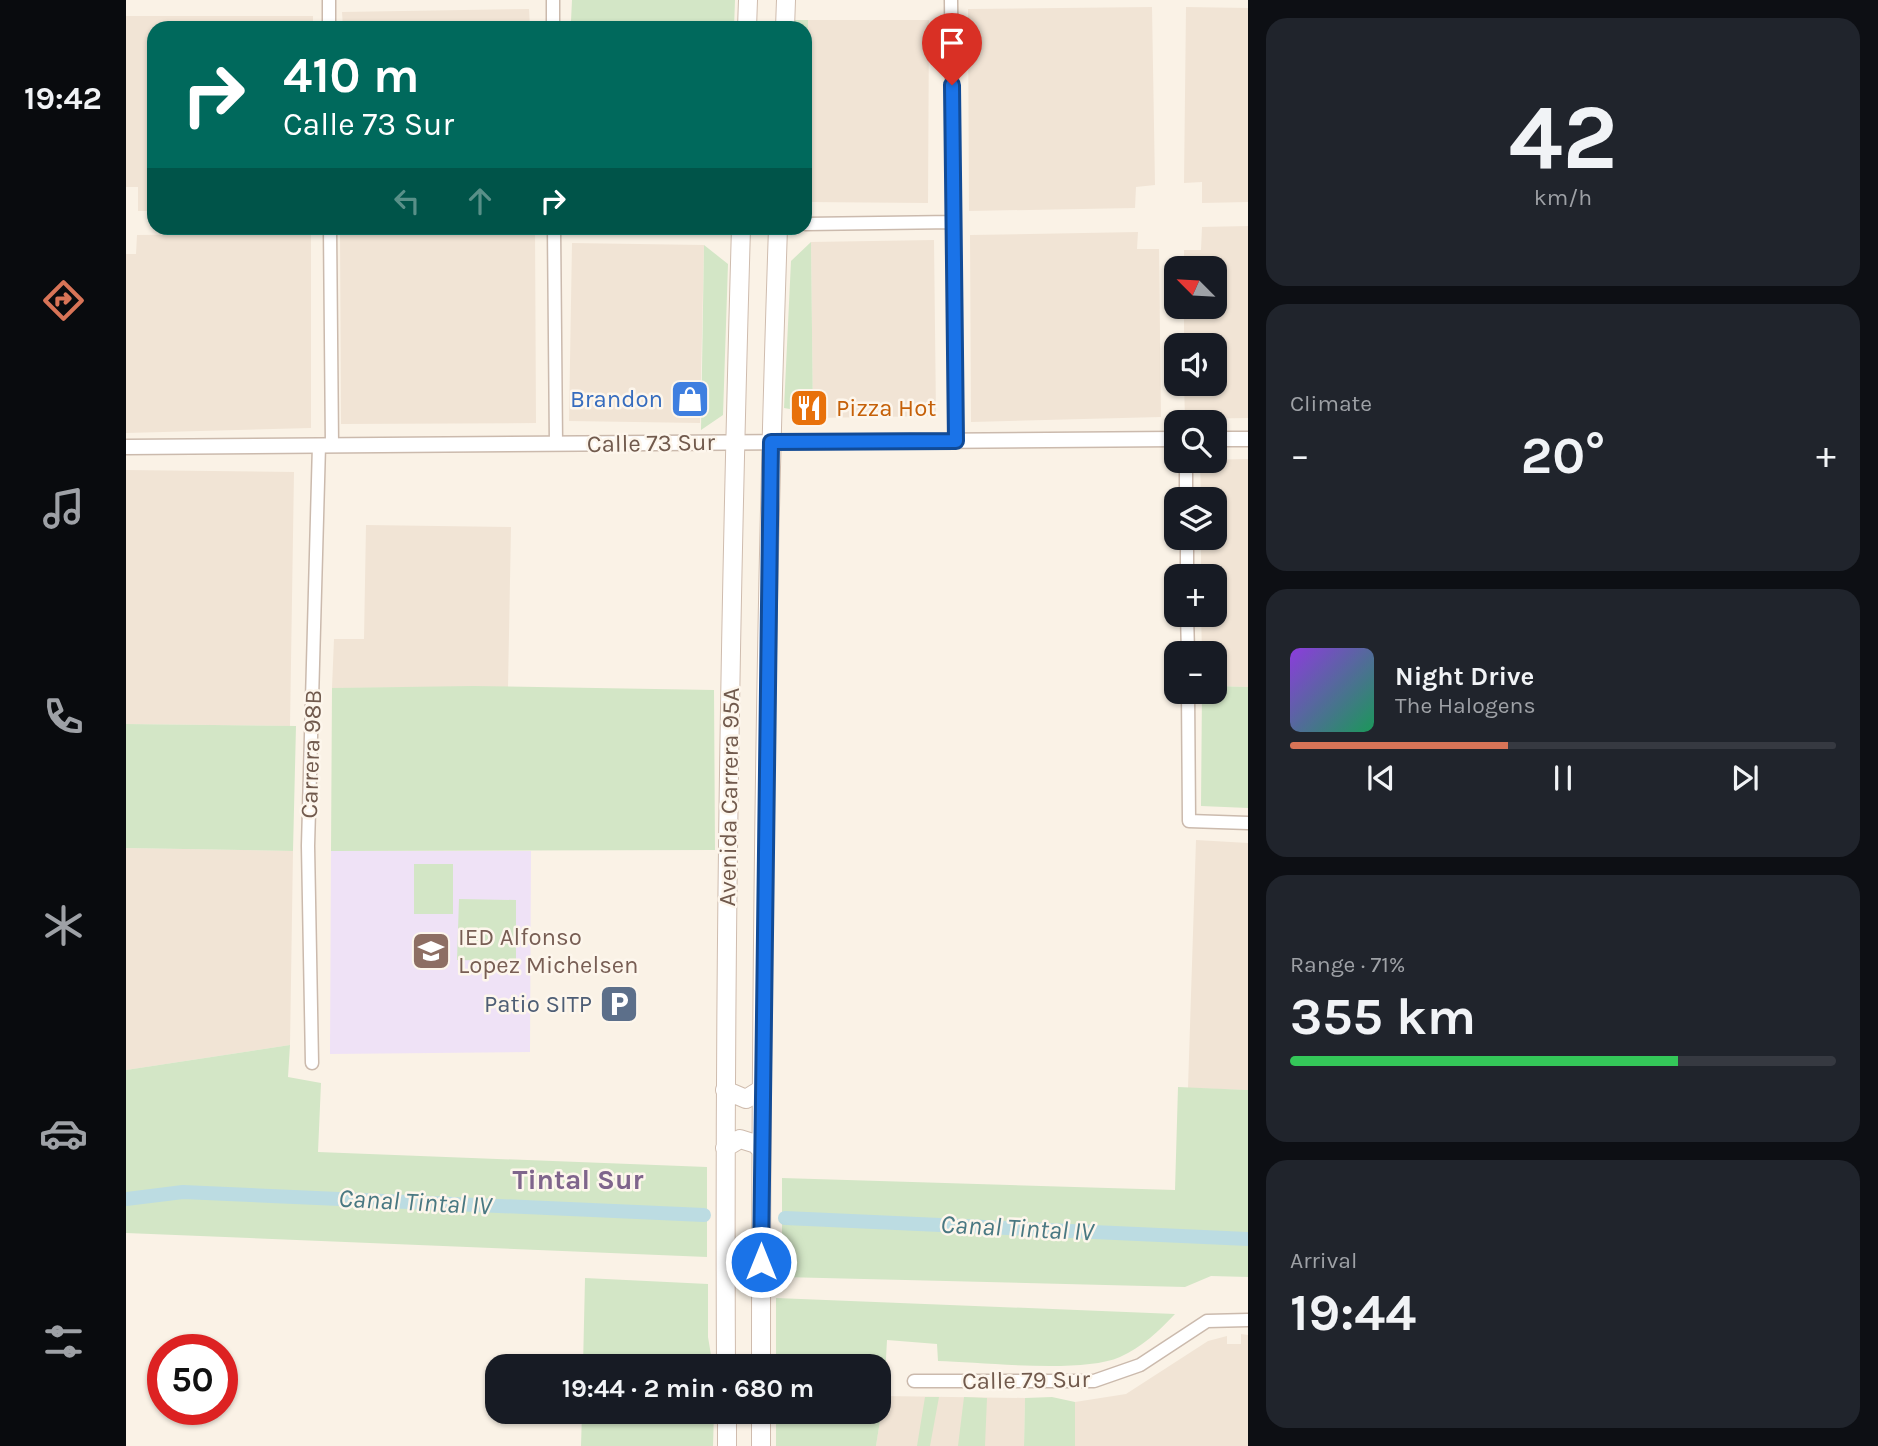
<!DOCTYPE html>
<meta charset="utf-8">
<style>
:root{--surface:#171b24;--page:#20242c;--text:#f1f3f6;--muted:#9ea1a6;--line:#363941;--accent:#d87457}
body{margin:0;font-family:Karla,sans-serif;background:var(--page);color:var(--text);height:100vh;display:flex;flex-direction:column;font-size:26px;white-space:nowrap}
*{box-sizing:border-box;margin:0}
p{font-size:23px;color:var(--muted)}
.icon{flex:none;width:38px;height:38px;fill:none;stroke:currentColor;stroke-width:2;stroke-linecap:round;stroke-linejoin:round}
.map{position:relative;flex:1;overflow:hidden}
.side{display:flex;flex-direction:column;gap:18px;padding:18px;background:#0d0f14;width:630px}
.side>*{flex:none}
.guide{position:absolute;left:21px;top:21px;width:665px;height:214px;border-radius:21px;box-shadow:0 2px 5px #0004;background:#00695c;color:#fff;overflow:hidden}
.needle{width:46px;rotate:294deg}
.tools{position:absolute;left:1038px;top:256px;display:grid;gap:14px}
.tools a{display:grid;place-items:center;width:63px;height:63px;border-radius:14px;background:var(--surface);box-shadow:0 2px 5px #0004;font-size:35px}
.speed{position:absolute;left:21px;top:1334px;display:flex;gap:14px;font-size:35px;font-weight:700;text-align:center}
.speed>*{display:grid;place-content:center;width:91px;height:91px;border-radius:50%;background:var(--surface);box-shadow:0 2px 5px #0004;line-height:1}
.speed .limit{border:10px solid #d22;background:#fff;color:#111}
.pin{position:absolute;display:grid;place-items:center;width:60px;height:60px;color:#fff;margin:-72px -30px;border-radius:50% 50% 50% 0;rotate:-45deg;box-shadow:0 0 7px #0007}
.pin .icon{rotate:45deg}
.me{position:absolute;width:77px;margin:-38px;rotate:0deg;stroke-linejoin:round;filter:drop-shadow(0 0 5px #0008)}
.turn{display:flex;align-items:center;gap:24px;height:147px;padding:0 21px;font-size:32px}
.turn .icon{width:91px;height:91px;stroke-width:2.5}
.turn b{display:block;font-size:49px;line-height:60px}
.lanes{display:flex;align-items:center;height:66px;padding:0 21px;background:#0003;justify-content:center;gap:35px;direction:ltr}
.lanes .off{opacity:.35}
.big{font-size:52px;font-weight:700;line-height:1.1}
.side .widget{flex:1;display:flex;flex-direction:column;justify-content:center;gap:10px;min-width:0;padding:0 24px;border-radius:21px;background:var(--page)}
.side .dial{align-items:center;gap:0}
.dial b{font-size:91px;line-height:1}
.song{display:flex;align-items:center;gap:21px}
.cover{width:84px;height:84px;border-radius:10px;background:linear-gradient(135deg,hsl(270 70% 55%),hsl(150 70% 35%))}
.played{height:7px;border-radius:4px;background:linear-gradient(90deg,var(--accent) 40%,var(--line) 40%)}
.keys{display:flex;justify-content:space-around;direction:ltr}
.heat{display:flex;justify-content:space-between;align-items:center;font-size:38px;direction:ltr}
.charge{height:10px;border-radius:5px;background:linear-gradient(90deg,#34c759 71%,var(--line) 0)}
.trip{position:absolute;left:359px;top:1354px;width:406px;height:70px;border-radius:21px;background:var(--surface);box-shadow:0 2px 5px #0004;font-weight:700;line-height:70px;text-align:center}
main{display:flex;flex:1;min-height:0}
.tabs{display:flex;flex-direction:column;width:126px;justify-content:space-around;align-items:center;background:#090b0e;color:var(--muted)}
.tabs .icon{width:49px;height:49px}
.tabs .on{color:var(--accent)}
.tabs b{font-size:32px;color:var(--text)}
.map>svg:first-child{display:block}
</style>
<main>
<nav class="tabs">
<b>19:42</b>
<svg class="icon on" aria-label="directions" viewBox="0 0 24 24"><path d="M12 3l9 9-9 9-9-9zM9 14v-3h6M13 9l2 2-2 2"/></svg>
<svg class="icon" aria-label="music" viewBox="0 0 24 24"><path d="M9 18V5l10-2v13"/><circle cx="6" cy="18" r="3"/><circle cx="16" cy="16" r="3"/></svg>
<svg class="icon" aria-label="phone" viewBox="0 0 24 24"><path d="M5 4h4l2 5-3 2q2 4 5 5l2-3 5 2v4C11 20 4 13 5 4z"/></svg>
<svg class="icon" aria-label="climate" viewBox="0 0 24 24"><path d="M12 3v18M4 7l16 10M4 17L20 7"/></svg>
<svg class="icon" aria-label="car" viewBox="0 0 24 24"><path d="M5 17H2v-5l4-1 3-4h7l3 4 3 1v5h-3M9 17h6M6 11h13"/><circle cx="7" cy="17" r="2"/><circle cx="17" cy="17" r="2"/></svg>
<svg class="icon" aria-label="filters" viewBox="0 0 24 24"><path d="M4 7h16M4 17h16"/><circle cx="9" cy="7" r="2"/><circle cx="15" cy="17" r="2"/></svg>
</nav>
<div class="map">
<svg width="1122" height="1446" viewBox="0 0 1122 1446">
<rect width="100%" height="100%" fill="#faf2e6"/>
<path fill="#f1e4d5" d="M1026 7 1029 185 1010 187 1009 208 843 211 842 9Z
M1060 7 1122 8V202L1076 203V182L1058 183Z
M403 9 404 28H217L216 12Z
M0 16H187V28H28V211H12V187H0Z
M682 20H803L802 203 680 202Z
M445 21 588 22V28H445Z
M1122 226V418L1059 419 1058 383H1088V345H1058V306H1088V268H1058V250H1075L1076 227Z
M409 228 410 423 215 424 214 229Z
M1012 232 1011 249H1033L1035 417 845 422 844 235Z
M185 233V428L0 433V254H10L11 235Z
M808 240 810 416 687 418 685 242Z
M446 243 578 245 574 423 443 421Z
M1122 459V687L1089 686 1088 653H1076L1075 614H1088V576H1075V537H1088V499H1075L1074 460Z
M0 470 168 472 164 726 0 724Z
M240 525 385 527 382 687 206 688 208 639H238Z
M1070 840 1122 843V1090L1062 1088Z
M0 848 167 851 164 1045 0 1070Z
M1115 1334 1122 1335V1446H949V1402L1000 1394 1082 1341 1101 1336V1344H1115Z
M758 1396 899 1398 898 1446H750Z"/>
<path fill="#efe2f6" d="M205 851H405L404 1052 204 1054Z"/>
<path fill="#d3e6c6" d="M446 0H609L608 28H588V22L445 21Z
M669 20H682L680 202 679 28H668Z
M685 242 687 418H677L675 411 658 408 665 261Z
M578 245 602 264 597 415 575 430Z
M347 686 588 690 589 850 205 851 206 688Z
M1089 686 1122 687V808L1075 806 1076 691H1088Z
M0 724 170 726 167 851 0 848Z
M288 864H327V914H288Z
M333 899 390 900V961L331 960Z
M164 1045 162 1077 195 1083 192 1152 581 1167V1257L0 1233V1070Z
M1052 1087 1122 1090V1277L1085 1276 1059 1287 656 1277V1178L1049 1190Z
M459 1278 582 1284V1337L587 1367H457Z
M650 1298 1049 1314C1033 1331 1016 1347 994 1357 955 1374 857 1362 812 1361L811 1344 761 1340 758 1396 750 1446H650V1412H752V1367H650Z
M799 1397H813L804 1446H791Z
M838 1397 861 1398 859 1446H832Z
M926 1397 949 1402V1446H898L899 1398Z
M456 1412H588L587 1446H455Z"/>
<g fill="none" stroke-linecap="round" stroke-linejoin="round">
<path stroke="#bcdce2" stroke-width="14" d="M0 1199 57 1192 578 1215
M659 1218 1122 1239"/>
<g stroke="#cbbaad" stroke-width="15">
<path id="minor" d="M203 0V28
M427 0V28
M825 0 830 441
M679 224 828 222
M204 228 206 445
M428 228 430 444
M1060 460V499
M1061 537V576
M1061 614 1062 653
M1062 691 1063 821 1122 823
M186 1063 182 846 193 445
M788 1381H968L1014 1365 1081 1321 1122 1320"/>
</g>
<g stroke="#cbbaad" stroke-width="17">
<path id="tertiary" d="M1088 439H1122
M0 447 1050 439"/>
</g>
<g stroke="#cfbcae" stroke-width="20">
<path id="secondary" d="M621 28 622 0
M659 28 660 0
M599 1090 620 1099 636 1089
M599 1148 614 1139 630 1144 635 1150
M600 1367C598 987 604 607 615 228
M635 1367C635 987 639 607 652 228
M601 1412V1446
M635 1412V1446"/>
</g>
<use href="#minor" stroke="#fff" stroke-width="12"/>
<use href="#tertiary" stroke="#fff" stroke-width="14"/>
<use href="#secondary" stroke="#fff" stroke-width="18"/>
</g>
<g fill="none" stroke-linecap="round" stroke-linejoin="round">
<g stroke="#114b97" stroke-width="18">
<path id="route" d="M635 1262 645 442 830 441 826 85"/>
</g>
<use href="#route" stroke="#1a73e8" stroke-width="12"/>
</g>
<defs>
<g id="shop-square" transform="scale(2.0125)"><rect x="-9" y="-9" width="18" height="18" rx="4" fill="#3f7fe0" stroke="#fdf6ec"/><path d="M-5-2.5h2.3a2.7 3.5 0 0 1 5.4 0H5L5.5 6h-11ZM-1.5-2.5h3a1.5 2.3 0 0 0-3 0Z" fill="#fff"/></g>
<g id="restaurant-square" transform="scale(2.0125)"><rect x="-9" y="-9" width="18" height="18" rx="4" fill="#e8710a" stroke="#fdf6ec"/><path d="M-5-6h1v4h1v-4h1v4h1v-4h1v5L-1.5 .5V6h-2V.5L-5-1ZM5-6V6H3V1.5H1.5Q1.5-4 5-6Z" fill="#fff"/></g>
<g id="school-square" transform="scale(2.0125)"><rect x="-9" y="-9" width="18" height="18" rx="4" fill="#8d6e63" stroke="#fdf6ec"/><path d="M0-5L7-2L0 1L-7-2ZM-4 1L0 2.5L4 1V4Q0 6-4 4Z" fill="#fff"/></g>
<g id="parking-square" transform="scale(2.0125)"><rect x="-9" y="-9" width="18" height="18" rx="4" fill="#5c6f8a" stroke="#fdf6ec"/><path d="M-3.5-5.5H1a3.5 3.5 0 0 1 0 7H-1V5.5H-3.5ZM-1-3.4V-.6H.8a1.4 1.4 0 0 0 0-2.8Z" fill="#fff"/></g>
</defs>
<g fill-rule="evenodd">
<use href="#shop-square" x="564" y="399"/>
<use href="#restaurant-square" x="683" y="408"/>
<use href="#school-square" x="305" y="951"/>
<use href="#parking-square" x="493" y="1004"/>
</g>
<g text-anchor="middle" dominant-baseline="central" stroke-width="5" stroke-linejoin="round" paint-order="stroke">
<g font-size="24" fill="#366cbe" stroke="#fdf6ec" text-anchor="end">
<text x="537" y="399">Brandon</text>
</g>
<g font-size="24" fill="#c56008" stroke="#fdf6ec" text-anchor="start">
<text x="710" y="408">Pizza Hot</text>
</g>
<g font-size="24" fill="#715a4d" stroke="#fdf6ec">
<text transform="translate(525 443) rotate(-1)">Calle 73 Sur</text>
<text transform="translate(185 754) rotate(-88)">Carrera 98B</text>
<text transform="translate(603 797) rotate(-89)">Avenida Carrera 95A</text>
<text transform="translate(900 1380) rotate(-1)">Calle 79 Sur</text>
</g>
<g font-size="24" fill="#785e54" stroke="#fdf6ec" text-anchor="start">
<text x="332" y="937">IED Alfonso<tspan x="332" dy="28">Lopez Michelsen</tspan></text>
</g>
<g font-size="24" fill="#4e5e75" stroke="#fdf6ec" text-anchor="end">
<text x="466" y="1004">Patio SITP</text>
</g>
<g font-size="26" font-style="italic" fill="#497882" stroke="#fdf6ec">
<text transform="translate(289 1202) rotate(3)">Canal Tintal IV</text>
<text transform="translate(891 1228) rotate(3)">Canal Tintal IV</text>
</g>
<g font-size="28" font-weight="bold" fill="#7f658c" stroke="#fdf6ec">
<text x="452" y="1179">Tintal Sur</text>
</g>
</g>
</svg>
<div class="tools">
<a><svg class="needle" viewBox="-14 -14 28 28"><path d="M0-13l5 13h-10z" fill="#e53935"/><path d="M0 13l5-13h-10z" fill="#9ea1a6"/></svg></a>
<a><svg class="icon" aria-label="sound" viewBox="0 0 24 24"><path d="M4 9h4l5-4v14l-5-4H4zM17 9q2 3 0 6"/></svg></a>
<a><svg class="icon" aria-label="search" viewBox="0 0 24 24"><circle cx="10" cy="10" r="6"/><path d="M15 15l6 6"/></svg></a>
<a><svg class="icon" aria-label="layers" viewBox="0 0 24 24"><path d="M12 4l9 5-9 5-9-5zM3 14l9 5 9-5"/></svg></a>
<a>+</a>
<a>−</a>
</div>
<div class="speed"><div class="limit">50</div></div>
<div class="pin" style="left:826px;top:85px;background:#d93025"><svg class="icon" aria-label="arrive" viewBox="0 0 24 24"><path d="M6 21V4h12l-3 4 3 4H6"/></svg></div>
<svg class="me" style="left:635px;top:1262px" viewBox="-20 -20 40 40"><circle r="17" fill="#1a73e8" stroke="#fff" stroke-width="3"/><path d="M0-11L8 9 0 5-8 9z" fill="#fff"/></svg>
<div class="trip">19:44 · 2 min · 680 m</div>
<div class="guide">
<div class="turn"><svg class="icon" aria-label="right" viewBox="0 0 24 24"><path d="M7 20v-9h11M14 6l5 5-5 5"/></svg><div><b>410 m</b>Calle 73 Sur</div></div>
<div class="lanes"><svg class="icon off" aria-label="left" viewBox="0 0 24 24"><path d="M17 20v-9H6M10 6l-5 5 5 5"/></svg><svg class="icon off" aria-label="ahead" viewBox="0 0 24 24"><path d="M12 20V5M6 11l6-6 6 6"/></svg><svg class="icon" aria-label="right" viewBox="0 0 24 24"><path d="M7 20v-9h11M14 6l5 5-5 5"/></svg></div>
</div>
</div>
<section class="side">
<div class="widget dial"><b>42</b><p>km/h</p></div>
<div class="widget"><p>Climate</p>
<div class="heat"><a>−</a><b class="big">20°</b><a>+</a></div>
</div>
<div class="widget">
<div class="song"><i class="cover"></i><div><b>Night Drive</b><p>The Halogens</p></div></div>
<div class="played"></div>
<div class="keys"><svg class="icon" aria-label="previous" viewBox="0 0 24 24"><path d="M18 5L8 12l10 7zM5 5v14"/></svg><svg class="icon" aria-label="pause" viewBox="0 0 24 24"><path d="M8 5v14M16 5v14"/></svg><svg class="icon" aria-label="next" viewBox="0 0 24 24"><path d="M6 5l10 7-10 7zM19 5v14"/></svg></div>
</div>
<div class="widget"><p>Range · 71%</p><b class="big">355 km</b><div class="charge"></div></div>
<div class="widget"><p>Arrival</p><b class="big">19:44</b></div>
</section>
</main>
